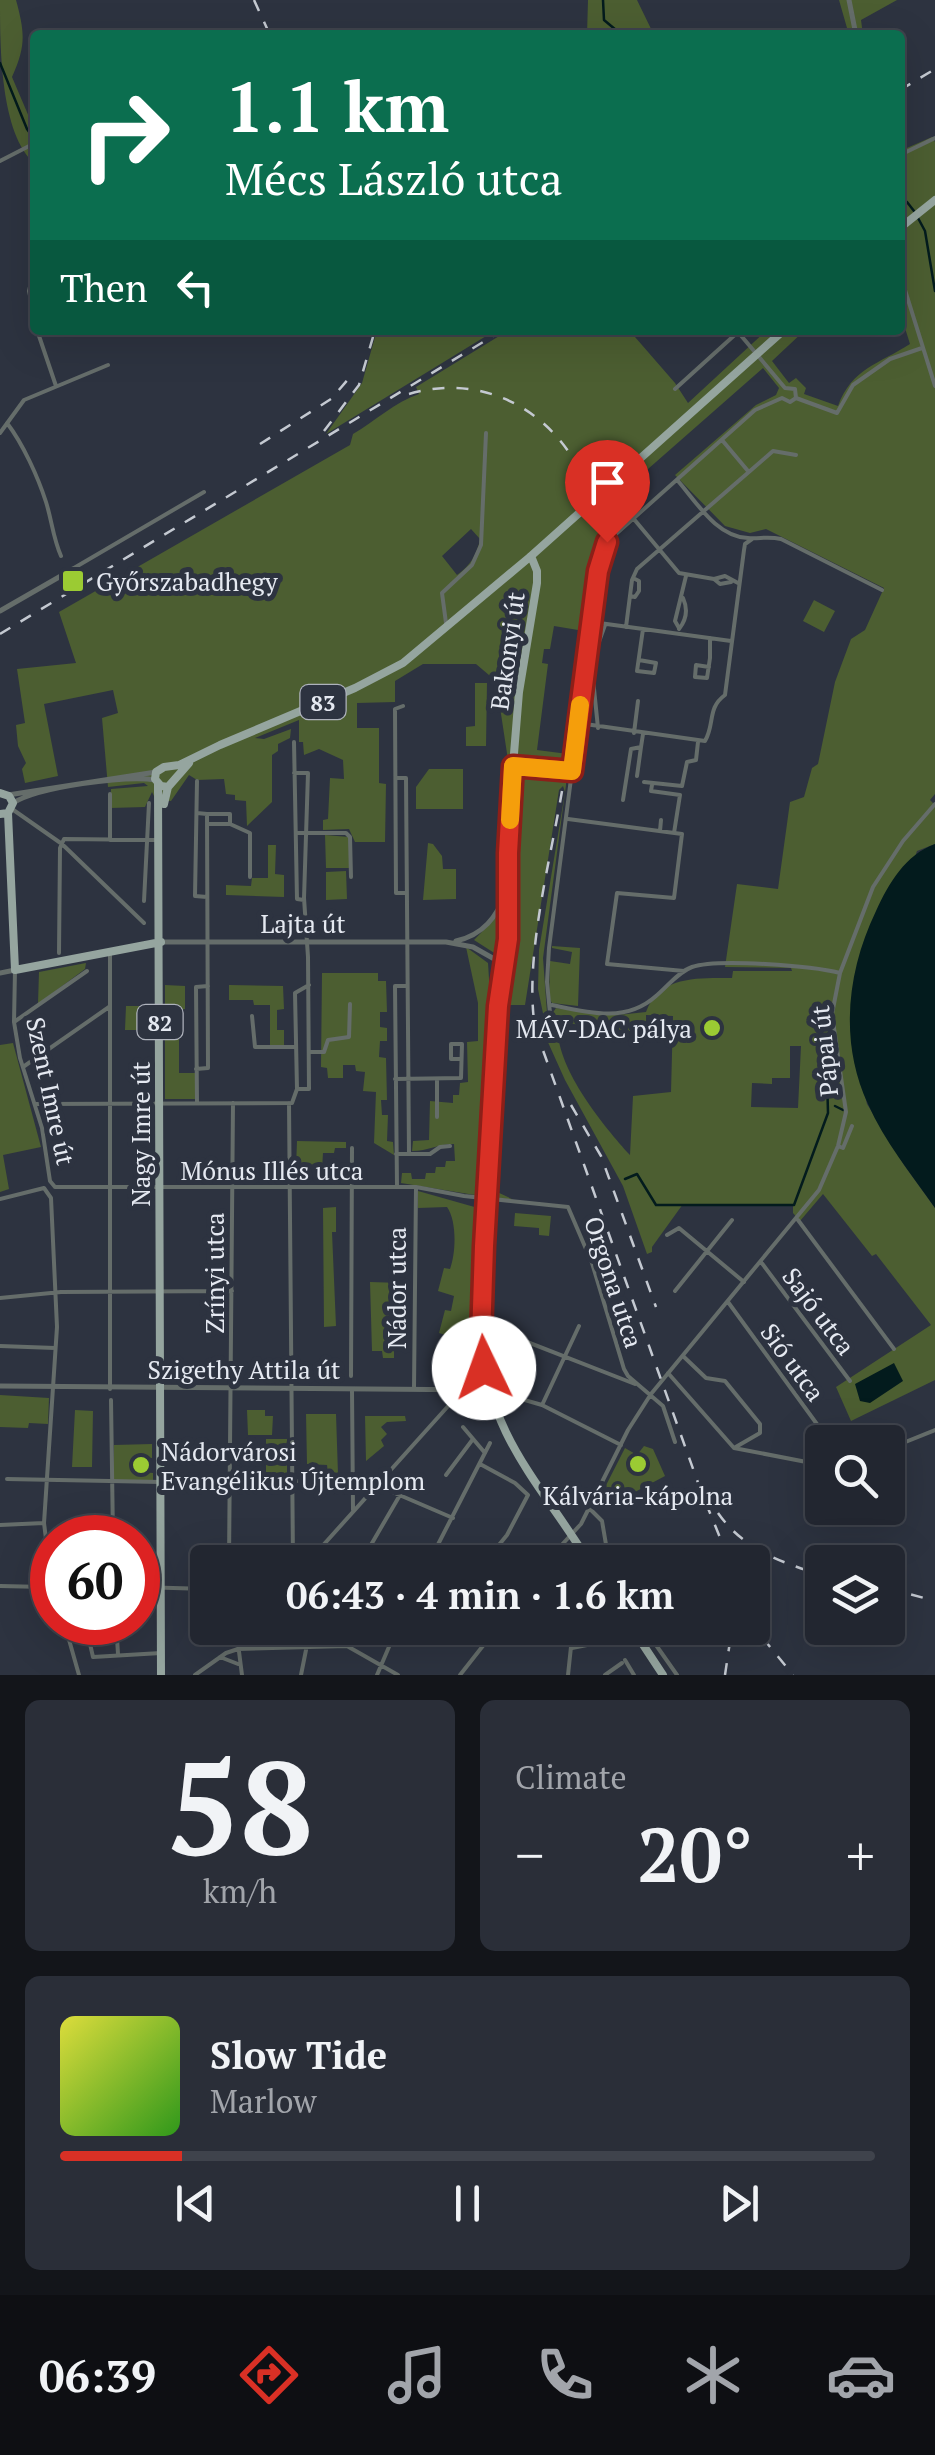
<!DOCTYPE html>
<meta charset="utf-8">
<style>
:root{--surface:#222630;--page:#2a2e38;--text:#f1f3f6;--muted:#a2a5ab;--line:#3f434c;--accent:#d93025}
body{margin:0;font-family:"PT Serif",serif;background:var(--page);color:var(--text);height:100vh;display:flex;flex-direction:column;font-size:38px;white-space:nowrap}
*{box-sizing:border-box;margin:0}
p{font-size:32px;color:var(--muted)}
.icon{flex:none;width:55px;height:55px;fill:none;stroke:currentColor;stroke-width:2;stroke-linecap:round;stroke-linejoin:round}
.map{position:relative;height:1675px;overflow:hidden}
.panel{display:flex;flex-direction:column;gap:25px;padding:25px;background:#13151a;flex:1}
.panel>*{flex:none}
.banner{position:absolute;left:30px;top:30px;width:875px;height:305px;border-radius:10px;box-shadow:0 10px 40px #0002,0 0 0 2px var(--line);background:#0b6e4f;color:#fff;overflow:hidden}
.controls{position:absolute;left:805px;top:1425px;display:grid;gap:20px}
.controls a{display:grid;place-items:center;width:100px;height:100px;border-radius:10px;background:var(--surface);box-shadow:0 10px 40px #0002,0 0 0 2px var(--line);font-size:50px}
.speed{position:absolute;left:30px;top:1515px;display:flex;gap:20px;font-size:50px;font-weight:700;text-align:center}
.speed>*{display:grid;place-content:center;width:130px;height:130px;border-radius:50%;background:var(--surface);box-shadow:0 10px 40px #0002,0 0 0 2px var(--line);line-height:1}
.speed .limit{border:15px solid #d22;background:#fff;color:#111}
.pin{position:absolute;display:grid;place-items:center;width:85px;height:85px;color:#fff;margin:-102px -42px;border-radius:50% 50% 50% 0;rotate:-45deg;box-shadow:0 0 10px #0007}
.pin .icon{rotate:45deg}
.me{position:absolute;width:110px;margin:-55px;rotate:357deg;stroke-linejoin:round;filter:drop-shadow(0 0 8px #0008)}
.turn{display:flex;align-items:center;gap:35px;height:210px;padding:0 30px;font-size:45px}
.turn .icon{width:130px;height:130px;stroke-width:2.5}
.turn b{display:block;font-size:70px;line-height:85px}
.then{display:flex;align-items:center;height:95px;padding:0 30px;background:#0003;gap:20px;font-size:38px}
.big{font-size:75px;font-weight:700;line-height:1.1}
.panel .card{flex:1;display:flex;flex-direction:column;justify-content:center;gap:15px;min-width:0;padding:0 35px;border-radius:15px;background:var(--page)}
.panel .dial{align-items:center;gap:0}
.dial b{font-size:130px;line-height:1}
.song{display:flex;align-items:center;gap:30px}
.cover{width:120px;height:120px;border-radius:15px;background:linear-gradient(135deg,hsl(60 70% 55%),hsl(110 70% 35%))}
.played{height:10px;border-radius:5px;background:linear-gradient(90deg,var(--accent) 15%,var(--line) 15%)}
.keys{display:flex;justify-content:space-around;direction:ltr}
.heat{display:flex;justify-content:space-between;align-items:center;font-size:55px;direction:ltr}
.panel .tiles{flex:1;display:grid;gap:25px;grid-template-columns:1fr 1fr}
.card:last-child{grid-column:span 2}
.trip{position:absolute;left:190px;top:1545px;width:580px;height:100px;border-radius:10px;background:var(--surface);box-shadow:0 10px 40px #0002,0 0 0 2px var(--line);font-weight:700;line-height:100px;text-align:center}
.menu{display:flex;height:160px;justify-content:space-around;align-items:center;background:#0e0f13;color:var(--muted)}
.menu .icon{width:70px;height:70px}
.menu .on{color:var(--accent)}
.menu b{font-size:45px;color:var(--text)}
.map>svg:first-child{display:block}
</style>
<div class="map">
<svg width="935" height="1675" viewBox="0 0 935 1675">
<rect width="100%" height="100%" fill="#2d3340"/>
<path fill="#4c5e31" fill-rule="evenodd" d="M0 0H16C25 33 26 46 12 77L35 131V164C0 134 0 46 0 0Z
M588 0H637L654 35H587Z
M839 0H897L861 20 863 35H849Z
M932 137 935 142V794L930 800 935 805V844L917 851 851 1042 867 1104 904 1165 935 1208V1380L851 1421 836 1387 931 1325 876 1254 872 1256 823 1194 800 1221 793 1213V1205L683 1204 652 1247V1252L647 1254 623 1186 565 1080 542 1029 546 1028 538 989 539 950 565 792 563 786 559 790 525 1005H509L495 1191 514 1200 488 1196 496 1041 512 914 510 843 516 776C529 769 554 772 566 779V785L543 958 547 1013 552 1014 556 1008 618 1015 646 1012C659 975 700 978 732 978L733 971H792L791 968 725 967 737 884 778 889 790 802 804 797 812 768 818 764 835 682 851 639 865 630 884 588 766 529 750 533 725 526 675 475 756 405 776 395 779 388 763 368 615 498 617 502 604 514 614 527C590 556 590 594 584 631L554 626 550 649H544L542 663 548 664 537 750 568 754C554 768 528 761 508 760L496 681 476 664H423L395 681V702L357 703V728H379V783L386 784 385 842H355L349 829 323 830V820L328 819 330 778 344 779 343 760 319 749 304 755 303 742H299V720L255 738 264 739 291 729 290 738 278 744V751L272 755V802L247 826 246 801 235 800V795L226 794 224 779 197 780 189 775 171 801 156 800 152 792 145 807 110 808 111 789 148 786 144 783 108 787 102 718 118 713 113 690 44 704 58 776 25 783 22 769 26 763 18 746 16 725 25 723 17 669 76 663 59 612 350 445 353 434C375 421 395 402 419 394L416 387 509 330H642L635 337 675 383 688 403 767 330H805L772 361 789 383 796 378 806 388 804 394 838 406C852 368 879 364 910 344L900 312V151ZM471 529 480 539C477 555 470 566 457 575L442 556ZM646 1015 673 1016 671 1092 633 1096 630 1155C603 1125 553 1065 558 1022L646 1033ZM790 1046H801L798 1108 751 1107 752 1083 772 1084V1078H790Z
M377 330H496L326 434 362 383Z
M814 600 835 611 824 632 803 621Z
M475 683H487L486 746H466V727L475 726Z
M429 769H463V809H416V787Z
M325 835 349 837V868H326Z
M428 843 433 844 442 856 443 869H456V899L423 900Z
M268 845H276L275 874 284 875V897L226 895V885L251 886 252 878H268Z
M346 871 347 899 326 900V872Z
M505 908 503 953 499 956 474 940Z
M552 946 580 948 578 1006 552 1003 549 998 550 961 570 964 572 952 552 948Z
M466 947 488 963 490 994 495 1002 481 1196 401 1183 402 1173H411L412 1179H425L426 1173H435L436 1167H445L446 1161H455L454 1144C438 1144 428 1151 412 1151L413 1141 429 1140 430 1101 453 1103V1095H459L460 1083 468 1082 467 1042 478 1041V1003Z
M86 963 85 969 38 1004 39 972Z
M322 973H378V981H386L387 1012H380V1027L387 1028V1041H380L379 1057 386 1058 387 1100H381L382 1115H388L387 1141 393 1142 394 1155 374 1143 376 1092 363 1091 365 1072 356 1071 355 1065H343V1078H328L327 1068 321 1067Z
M165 985 185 986V1009L179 1010V1073H195V1099H165Z
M229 985 283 986 284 1009 277 1010V1030H284V1045H270V1005H254L253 1000H229Z
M126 1006H142V1030H125Z
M13 1043 41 1147 3 1155 9 1189 0 1192V1045Z
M297 1141 346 1142V1148H335L334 1153H323L322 1169 296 1168Z
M418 1191 478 1208 473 1371 469 1378 439 1380 449 1361 455 1362 459 1349 453 1347 455 1338 439 1333 445 1310 451 1311 454 1296 438 1291 444 1268 450 1269C456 1253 457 1221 447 1207L418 1208Z
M336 1207V1232H332L336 1326 324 1327 323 1208Z
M515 1213 551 1216 549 1236 539 1235V1228L514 1226Z
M370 1282 401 1283V1300H397L399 1351H394V1358H383L382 1351H372Z
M0 1395 49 1398 48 1424 29 1423 28 1428 0 1427Z
M75 1410 93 1411 92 1467H72Z
M247 1410H265V1416H273L272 1435H248Z
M306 1414H336L338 1474H328L327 1465 307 1464Z
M365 1416H405L406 1421 387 1422 381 1427 387 1434 381 1440 384 1446 366 1461Z
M266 1439H287V1480H266Z
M152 1444V1458L134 1457 133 1471 153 1473V1482L113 1481 114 1445Z
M644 1446 653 1449 665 1476 603 1509 597 1503 625 1448 637 1455Z
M237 1628H346L347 1644 239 1646Z"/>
<path fill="#031b1d" d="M935 844V1208C912 1175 884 1141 868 1104 839 1042 847 971 876 911 889 883 905 855 935 844Z
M894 1363 903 1381 870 1403 860 1401 855 1384Z"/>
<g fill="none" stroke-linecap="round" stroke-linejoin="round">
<path stroke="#031b1d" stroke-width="2.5" d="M603 0 604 20 622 35
M0 63 27 129 35 140
M900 200 907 202 914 211
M918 218 925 231 935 291
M835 1106 843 1110
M625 1179 637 1174 656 1205H794L828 1113 827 1076"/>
<path stroke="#656d6a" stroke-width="4" d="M900 155 935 138
M0 161 35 143
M35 265 29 291 35 319
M900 274 935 386
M37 330 56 386
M675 389 738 332 785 388 795 389 796 398
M7 423C23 444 38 477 46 502 52 521 53 538 61 556
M0 433 24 400 108 365
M722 440 748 471
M678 481C697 503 717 537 748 538 759 539 768 536 781 539L882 590
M633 518 679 573 714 579 725 576 738 583
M74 568 204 492
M714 579 720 584 731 582
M630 596 635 597 639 591V581L633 578
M592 622 731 641
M446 623 442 593 472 565 481 545 486 433
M626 627 632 580 637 569 773 451 796 455
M679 628 675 621 686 576
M679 629C687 619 688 609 683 598
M639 660 656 663 654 673 637 671 643 629
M709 667 696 665 695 677 707 678 710 658V638
M403 706 395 709 396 893H406
M578 723 705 741C715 724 707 708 725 695L744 550 745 544 752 539
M598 728 593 679 596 650 605 625
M634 733 638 701
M294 742 297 899 304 900
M513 766 572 771
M294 773H308L304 898 308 957 309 1089H297
M637 776 641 747
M396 778H406L409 1154
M197 781 195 896 207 897
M644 782 682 786 687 762 696 760 698 742
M652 785 651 791 680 795 674 833
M623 800 631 749 641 747 643 734
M12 809 62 844 144 923
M207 814H230V824
M568 819 682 834 674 898 617 893 607 964 684 971
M207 824H230L250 833V877
M660 831 661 820
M296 833H346L350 837 351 877
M110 840V794
M144 901 149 803
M59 953 60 848 64 839 159 840
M15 970 14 1022 20 1058 42 1128 50 1181 55 1187
M552 1005C589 1013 626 1023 656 996 667 987 678 972 692 967 717 958 813 966 840 973
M550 1013 547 982 549 948 598 571 607 542 755 410 782 398 790 402 796 398 837 413 853 385 890 359 922 348
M252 1016 255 1047H296
M14 1022 87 971
M309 1052H324L328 1040 349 1037 350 1004
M23 1067 109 1007
M196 1069 208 1068 207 814 197 813
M395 1079 461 1078 462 1044H451V1059H461
M437 1079V1117
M197 1103 196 987 208 986
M289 1103 293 1562
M36 1104 292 1103 297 1089 295 993 309 985
M838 1146 843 1148 852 1126
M396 1154H430L440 1147 450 1146
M397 1186 395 986H407
M55 1187H416L464 1196 568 1207 592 1263 624 1369 628 1376 663 1406 675 1442
M44 1188 51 1198 57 1327 44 1523 51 1579 46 1587 52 1593
M0 1199 44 1188
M798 1220 894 1349
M667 1235 679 1228 744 1282
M761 1262 850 1381
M675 1291 732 1220
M0 1298 61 1292 232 1291
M728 1302 830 1442
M499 1331 635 1384
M0 1346 55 1348
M684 1357 706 1378 725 1381 760 1424V1433L734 1448
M668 1373 734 1448 822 1465
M351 1376 352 1148
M513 1383 514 1338
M110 1389V953
M414 1389 416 1187
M352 1390 353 1510
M493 1391 542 1405 621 1445
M111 1400 113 1538
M543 1403 579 1326
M463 1427 485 1453
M888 1449 935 1430
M480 1464 515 1483 528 1495 507 1535 485 1562
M446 1475 473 1439
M7 1479 161 1482
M230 1481H353L376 1485 453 1518
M590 1509 602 1521 609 1562
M0 1525 44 1523
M437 1550 459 1562
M229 1562 233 1103
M308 1562 450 1404
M361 1562 400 1495
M429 1562 490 1443
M546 1562 581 1524 628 1430 651 1394 819 1190 838 1146 846 1112 832 1014 840 973 873 887 903 841 935 804
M0 1586 45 1587
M138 1587 208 1589
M64 1622 79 1675
M85 1622 93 1657 161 1653
M116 1622 118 1654
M236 1628 242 1675
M644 1628 677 1675
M347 1646 398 1675
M347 1646 348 1628
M572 1648 607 1641
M220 1657 238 1664
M625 1660 634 1675
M195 1675 226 1653 238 1649 347 1646
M301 1675 306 1650
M377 1675 397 1628
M460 1675 497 1628
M568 1675 573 1628
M605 1675 622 1663"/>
<path stroke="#656d6a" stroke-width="5" d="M849 0 856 35
M0 611 73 569
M8 795 156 772
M13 803C38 787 126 775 156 780
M456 941C483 935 497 917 506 892
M161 942H446L473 947 505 965
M0 973 15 970
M0 1386 488 1390"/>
<path stroke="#95a59f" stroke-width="8" d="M900 228 935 200
M531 556 537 571V583L519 692 513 766 508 853V939L498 1006 481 1338C488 1436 541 1484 589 1562
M158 784 161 1675
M168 787 161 786 155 779 156 772 164 767 179 765 220 745 355 688 403 663 531 556 784 330
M0 793 9 796 13 803 8 813 0 814
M164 804 168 787 189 763
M8 813 15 970 161 942
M465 1390 479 1378 484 1367
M632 1628 663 1675"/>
<path stroke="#c4c9d1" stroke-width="2.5" stroke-dasharray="12 12" stroke-linecap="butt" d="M254 0 270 35
M900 90 935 69
M409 394C481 373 549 408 581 473
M324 431 359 385 375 330
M260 444 331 399 351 376
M0 634 503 330
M562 791C550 863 524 957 535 1028L701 1491 730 1562
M571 1105 601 1156 656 1307
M718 1513C743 1549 782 1563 822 1575
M888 1588 924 1598
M752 1616 766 1642 793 1675
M725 1675 732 1628"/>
</g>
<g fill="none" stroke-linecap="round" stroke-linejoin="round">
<g stroke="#8d1f18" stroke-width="25">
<path id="route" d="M484 1368 481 1338 484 1246 498 1006 508 939V853L513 766 572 771 598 571 607 542"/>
</g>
<use href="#route" stroke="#d93025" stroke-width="18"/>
<path stroke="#f59e0b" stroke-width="18" d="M510 820 513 766 572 771 580 705"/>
</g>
<g fill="#9bcb33" stroke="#2d3340" stroke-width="4">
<rect x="61" y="569" width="24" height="24" rx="5"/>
<circle cx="712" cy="1028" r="10"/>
<circle cx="638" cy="1464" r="10"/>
<circle cx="141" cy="1465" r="10"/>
</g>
<g text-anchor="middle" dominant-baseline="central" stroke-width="10" stroke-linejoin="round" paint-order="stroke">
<g fill="#2d3340" stroke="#aeb2bc" stroke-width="2.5">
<rect x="300.5" y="685" width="45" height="34" rx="8"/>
<rect x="137.5" y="1005" width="45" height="34" rx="8"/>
</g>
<g font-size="22" font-weight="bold" fill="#e5e9f1">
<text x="323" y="702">83</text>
<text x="160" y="1022">82</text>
</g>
<g font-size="25" fill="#e5e9f1" stroke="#2d3340" text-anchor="start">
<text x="96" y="581">Győrszabadhegy</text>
<text x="692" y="1028" text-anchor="end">MÁV-DAC pálya</text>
<text x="161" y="1451">Nádorvárosi<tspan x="161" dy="29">Evangélikus Újtemplom</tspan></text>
<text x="638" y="1495" text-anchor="middle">Kálvária-kápolna</text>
</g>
<g font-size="25" fill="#e5e9f1" stroke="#2d3340">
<text transform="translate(507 651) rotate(-82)">Bakonyi út</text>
<text x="303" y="923">Lajta út</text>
<text transform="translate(824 1051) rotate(-96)">Pápai út</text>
<text transform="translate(51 1091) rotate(78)">Szent Imre út</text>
<text transform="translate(140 1134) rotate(-90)">Nagy Imre út</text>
<text x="272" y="1170">Mónus Illés utca</text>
<text transform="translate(214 1273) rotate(-90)">Zrínyi utca</text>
<text transform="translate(614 1282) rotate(72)">Orgona utca</text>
<text transform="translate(396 1288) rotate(-90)">Nádor utca</text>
<text transform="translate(819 1311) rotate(53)">Sajó utca</text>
<text transform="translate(793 1362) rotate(54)">Sió utca</text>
<text x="244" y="1369">Szigethy Attila út</text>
</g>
</g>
</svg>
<div class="controls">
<a><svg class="icon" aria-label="search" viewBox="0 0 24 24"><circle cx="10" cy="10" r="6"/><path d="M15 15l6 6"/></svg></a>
<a><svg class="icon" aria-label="layers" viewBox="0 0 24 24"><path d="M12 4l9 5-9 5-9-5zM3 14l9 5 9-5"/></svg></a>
</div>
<div class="speed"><div class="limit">60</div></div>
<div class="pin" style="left:607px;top:542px;background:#d93025"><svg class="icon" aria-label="arrive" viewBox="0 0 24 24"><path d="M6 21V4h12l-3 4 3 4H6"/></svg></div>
<svg class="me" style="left:484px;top:1368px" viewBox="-20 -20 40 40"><circle r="19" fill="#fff"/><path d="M0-13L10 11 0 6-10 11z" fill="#d93025"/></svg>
<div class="trip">06:43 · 4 min · 1.6 km</div>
<div class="banner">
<div class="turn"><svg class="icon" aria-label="right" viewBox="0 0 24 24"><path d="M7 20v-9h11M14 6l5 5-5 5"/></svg><div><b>1.1 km</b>Mécs László utca</div></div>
<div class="then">Then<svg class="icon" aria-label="left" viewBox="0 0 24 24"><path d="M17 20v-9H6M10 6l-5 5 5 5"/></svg></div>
</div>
</div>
<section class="panel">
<div class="tiles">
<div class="card dial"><b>58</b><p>km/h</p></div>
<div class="card"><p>Climate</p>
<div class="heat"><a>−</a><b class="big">20°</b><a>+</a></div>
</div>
<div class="card">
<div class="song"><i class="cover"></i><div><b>Slow Tide</b><p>Marlow</p></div></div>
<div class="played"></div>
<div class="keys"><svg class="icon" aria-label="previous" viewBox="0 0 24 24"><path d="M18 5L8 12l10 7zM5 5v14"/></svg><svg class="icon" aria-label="pause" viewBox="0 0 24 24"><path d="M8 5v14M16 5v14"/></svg><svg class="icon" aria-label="next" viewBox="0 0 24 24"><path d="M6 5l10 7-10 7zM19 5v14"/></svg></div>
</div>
</div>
</section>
<nav class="menu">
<b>06:39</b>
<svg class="icon on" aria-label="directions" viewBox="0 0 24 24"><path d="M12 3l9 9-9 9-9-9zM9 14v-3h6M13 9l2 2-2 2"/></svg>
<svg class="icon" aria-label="music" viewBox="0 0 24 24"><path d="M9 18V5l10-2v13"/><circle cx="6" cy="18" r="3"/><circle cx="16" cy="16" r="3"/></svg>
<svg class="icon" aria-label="phone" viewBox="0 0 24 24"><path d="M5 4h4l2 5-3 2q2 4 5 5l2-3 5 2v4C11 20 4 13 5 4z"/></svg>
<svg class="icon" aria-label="climate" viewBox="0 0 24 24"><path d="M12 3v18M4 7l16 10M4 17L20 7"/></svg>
<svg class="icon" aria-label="car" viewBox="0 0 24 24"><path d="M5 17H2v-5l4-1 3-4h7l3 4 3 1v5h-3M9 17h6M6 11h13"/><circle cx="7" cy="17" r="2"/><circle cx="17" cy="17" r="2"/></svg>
</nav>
